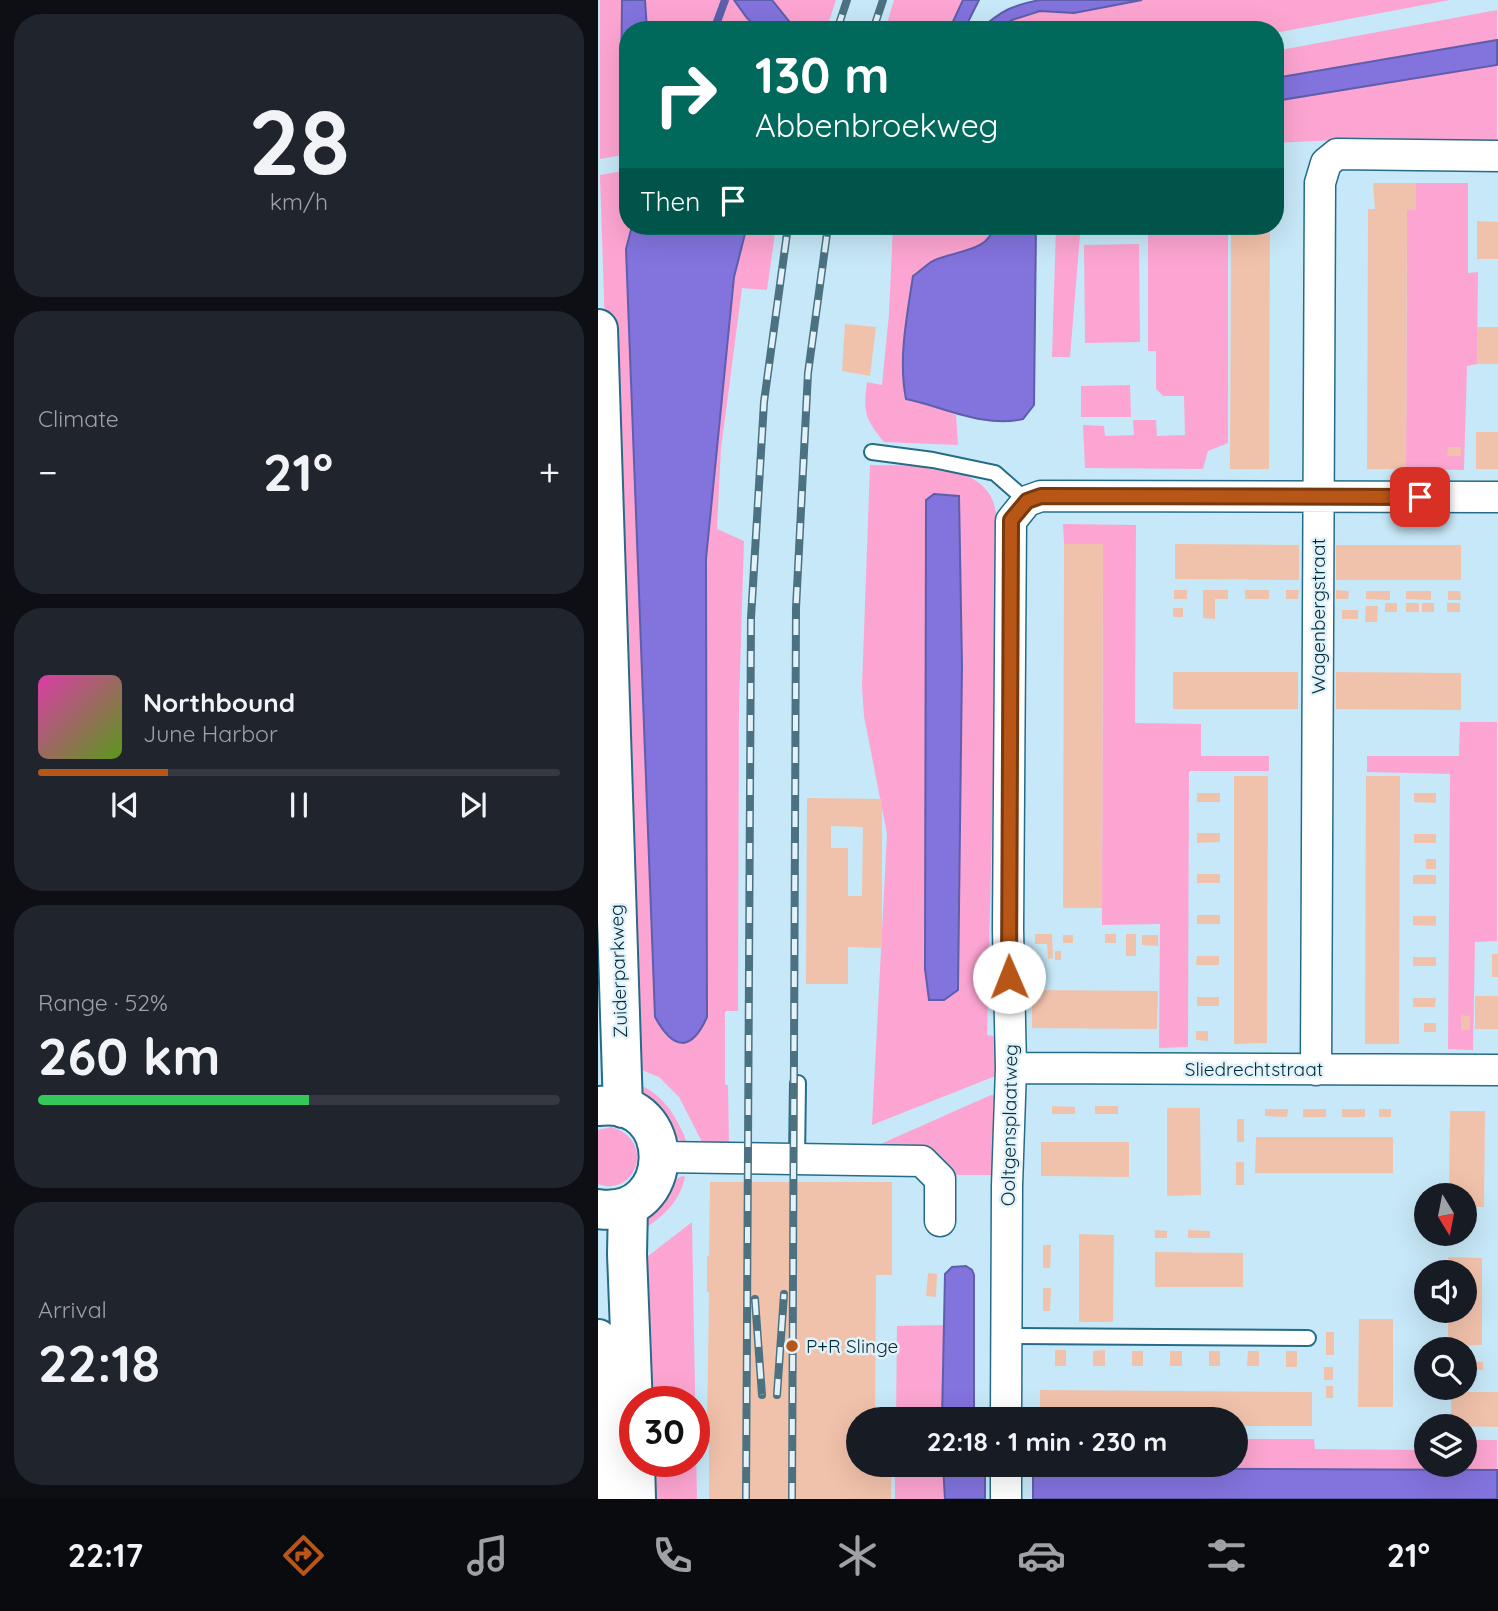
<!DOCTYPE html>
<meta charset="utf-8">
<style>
:root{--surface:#171b24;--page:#20242c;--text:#f1f3f6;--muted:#9ea1a6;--line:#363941;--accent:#b75616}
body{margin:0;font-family:Quicksand,sans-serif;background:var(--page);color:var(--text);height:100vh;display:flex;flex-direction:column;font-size:26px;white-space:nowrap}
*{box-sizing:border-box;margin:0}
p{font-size:23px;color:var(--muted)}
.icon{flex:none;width:38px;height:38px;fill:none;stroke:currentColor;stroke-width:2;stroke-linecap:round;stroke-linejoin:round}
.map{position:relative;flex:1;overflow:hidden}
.panel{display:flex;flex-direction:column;gap:14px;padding:14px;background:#0d0f14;width:598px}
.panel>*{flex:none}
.hud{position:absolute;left:21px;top:21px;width:665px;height:214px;border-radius:28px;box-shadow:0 7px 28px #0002;background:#00695c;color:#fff;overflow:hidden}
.needle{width:46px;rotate:170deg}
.tools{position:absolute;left:816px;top:1183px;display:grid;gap:14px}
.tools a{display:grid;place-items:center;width:63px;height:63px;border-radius:50%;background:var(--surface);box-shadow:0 7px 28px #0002;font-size:35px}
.speed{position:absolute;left:21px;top:1386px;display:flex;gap:14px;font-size:35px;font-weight:700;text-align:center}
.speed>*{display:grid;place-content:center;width:91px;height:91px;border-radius:50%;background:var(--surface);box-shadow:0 7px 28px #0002;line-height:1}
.speed .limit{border:10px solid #d22;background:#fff;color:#111}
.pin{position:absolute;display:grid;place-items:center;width:60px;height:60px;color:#fff;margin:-30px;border-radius:14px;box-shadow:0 4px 10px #0006}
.me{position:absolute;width:77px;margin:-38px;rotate:359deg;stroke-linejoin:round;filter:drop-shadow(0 0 5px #0008)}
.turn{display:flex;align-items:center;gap:24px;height:147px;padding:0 21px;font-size:32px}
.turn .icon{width:91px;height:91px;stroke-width:2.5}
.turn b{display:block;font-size:49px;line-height:60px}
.then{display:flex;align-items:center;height:66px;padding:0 21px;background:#0003;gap:14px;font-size:26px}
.big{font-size:52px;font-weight:700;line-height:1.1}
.panel .card{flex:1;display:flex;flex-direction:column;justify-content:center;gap:10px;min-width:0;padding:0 24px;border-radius:28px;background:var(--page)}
.panel .dial{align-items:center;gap:0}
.dial b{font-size:91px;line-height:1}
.song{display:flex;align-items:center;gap:21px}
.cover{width:84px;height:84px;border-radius:10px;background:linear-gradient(135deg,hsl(320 70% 55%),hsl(90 70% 35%))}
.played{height:7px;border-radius:4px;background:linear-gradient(90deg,var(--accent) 25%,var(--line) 25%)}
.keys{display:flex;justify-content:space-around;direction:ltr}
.heat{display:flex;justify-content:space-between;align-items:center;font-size:38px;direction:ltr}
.charge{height:10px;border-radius:5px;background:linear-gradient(90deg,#34c759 52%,var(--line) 0)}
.trip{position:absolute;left:248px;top:1407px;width:402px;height:70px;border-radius:35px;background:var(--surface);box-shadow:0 7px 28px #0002;font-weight:700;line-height:70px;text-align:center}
.tab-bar{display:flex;height:112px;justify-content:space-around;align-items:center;background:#090b0e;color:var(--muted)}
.tab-bar .icon{width:49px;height:49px}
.tab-bar .active{color:var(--accent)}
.tab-bar b{font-size:32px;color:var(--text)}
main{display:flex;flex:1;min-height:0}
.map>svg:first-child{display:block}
</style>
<main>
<section class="panel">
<div class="card dial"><b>28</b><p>km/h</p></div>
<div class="card"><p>Climate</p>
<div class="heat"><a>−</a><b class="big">21°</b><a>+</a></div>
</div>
<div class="card">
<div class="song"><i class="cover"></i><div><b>Northbound</b><p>June Harbor</p></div></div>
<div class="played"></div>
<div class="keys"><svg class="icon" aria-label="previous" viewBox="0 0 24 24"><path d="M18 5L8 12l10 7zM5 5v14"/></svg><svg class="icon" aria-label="pause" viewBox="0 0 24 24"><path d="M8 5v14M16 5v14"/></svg><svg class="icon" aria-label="next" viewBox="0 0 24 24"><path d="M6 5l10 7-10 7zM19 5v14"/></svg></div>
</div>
<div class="card"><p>Range · 52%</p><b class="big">260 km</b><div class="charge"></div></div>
<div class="card"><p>Arrival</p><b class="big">22:18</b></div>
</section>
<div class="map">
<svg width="900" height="1499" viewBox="0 0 900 1499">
<rect width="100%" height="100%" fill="#c7e8f8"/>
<path fill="#fda5d2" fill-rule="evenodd" d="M2 0H24L23 98 30 113V154L2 159Z
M47 0H136L149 18 162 30H49Z
M174 0H238L228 30H198Z
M296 0H365L351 30H287Z
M544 0H852L677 33V30H397L414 20 442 11 476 13Z
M899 10V40L677 78V51Z
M899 65V143L760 139 677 143V101Z
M30 170V226H34L28 249 57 1017 108 559 136 277 149 226H178L169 290 144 288 123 449 119 529 146 541 141 707 140 1011H127V1085H130L131 1144 104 1142 81 1097 61 1077 31 1065 2 175Z
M818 183H870V273L880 272 879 364 869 366 866 470 808 469 809 210H818Z
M295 226H395C393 251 355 253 337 260 329 264 322 271 315 276 309 316 300 359 308 399L335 404 358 415 360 445 286 442C267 418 265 413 269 382L284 385 291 314Z
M458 226H630V443L610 451 605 469 487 468 485 425 506 426 507 436 536 435 535 420H558L559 436 587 435 586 396H565L558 389V351H550V235H482L472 357H454Z
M541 244 542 342 487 343 486 245Z
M532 385 533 417H483V386Z
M272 465C305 466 375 461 393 497 404 520 399 553 400 578L389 1035 399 1037 400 1075 274 1125 289 834 266 716 264 687ZM360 496 364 666 360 989 346 1000 327 878 328 500Z
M465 524 538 525 537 723 603 724V756H671V771H591L590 1047 561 1048 562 924 504 925 505 545 466 544Z
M862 722H899V941L877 942 875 1050 850 1049 852 774 769 772V756H861Z
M36 1083C63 1091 78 1115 88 1140L86 1142 70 1134Z
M393 1095 399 1096 402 1175H353C350 1168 347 1161 341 1157 327 1148 287 1151 269 1150Z
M13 1127C58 1139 39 1198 0 1184V1130Z
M84 1176 87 1177C82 1200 68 1214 49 1227L40 1223 69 1185Z
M94 1222 99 1499H54L53 1461H96V1402H50L45 1260Z
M347 1325 344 1419H298L299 1326Z
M639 1439H716L717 1449 828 1450V1465H866V1440H899V1470L435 1468V1465H639Z
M297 1465H345L347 1499H297Z"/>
<path fill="#8373dd" stroke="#5d5eac" stroke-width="2" d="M24 0H47L49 30H30V113L23 98Z
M136 0H174L198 30H162L149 18Z
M365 0H381L366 30H351Z
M442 0H544L476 13 442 11 414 20 397 30H382C402 11 415 5 442 0Z
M899 40V65L677 101V78Z
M34 226H149L136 277 108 559 109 1017C93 1053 75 1050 57 1017L28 249Z
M395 226H438L436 405 425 419C384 428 347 407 308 399 300 359 309 316 315 276 321 272 327 266 333 262 351 251 393 253 395 226Z
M336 494 361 496 364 666 360 990 346 1000H331L327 969 328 500Z
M368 1266 374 1270 376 1275V1419H344L347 1274 354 1267Z
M345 1465H381L387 1468V1499H347Z
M435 1468 899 1470V1499H435Z"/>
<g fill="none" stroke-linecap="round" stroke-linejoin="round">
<path stroke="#5d5eac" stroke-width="8" d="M116 30 127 0"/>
</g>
<path fill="#f1c2ab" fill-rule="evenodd" d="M775 183H818V210H809L808 469H769L770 209H777Z
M879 221 900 222V259H879Z
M633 226H672L671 469H632Z
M247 324 278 327 272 376 244 371Z
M879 327H900V364H879Z
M878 432H900V469H878Z
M850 447H863V456H849Z
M466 544H505L504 908H465Z
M577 544 701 545V580L577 579Z
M738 545H863V580H738Z
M576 590H589V599H576Z
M605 590H630V599H617V619L605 618Z
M647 590H671V599H647Z
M688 590H701L700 599H688Z
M738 590 751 591 750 599H738Z
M768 591H792V600L768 599Z
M808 591H833V600L808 599Z
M850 591H862L863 600H850Z
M787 603H799V612H787Z
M808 603H821V612H808Z
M824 603H836V612H824Z
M849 603H862V612H849Z
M768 606H780L779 622H767Z
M575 608H585V617H575Z
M744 610H760V619H744Z
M575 672H700V709H575Z
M738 672 863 673V710L738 709Z
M636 776H670L669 1043 636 1044Z
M768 776H802L801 1044H767Z
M599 793H622V802H599Z
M816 793H838V803L816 802Z
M209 798 284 799V948L250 947V984H208ZM233 826 265 827 264 896H250V848H233Z
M599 833H622V842L599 843Z
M816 834H838V843H816Z
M828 859H838V869H828Z
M599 874H622V883H599Z
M815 875H838V884H815Z
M599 915H622V924H599Z
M815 916H838V926L815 925Z
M437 934H454L455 958 450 959 449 944H437Z
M507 934H518V943H507Z
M528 934H538V956H528Z
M465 935H475V943H465Z
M544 935H560V946L544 945Z
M457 951H463V960H457Z
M894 954H900V977H894Z
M599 956H621V965H598Z
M815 957H838V966H815Z
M434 990 560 991 559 1029 434 1028Z
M877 996H900V1029H877Z
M599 997H621V1006H599Z
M815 998H838L837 1007H815Z
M863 1015 872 1016V1030H863Z
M826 1023H838V1032H826Z
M598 1031H610V1041L598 1040Z
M454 1106 477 1107V1114H454Z
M497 1106H520V1114H497Z
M569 1108H602L603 1195 569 1196Z
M667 1109H690L689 1117 667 1116Z
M705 1109H728V1117H705Z
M744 1109H767V1117H744Z
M781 1109H793V1117H781Z
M852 1111H887L886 1207H866V1195H851Z
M639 1119H646V1142H639Z
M658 1137H795V1173H657Z
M443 1142H531V1177L443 1176Z
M638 1162H646V1185H638Z
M112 1182H294V1275H278L277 1419H261V1465H293V1499H111V1436H109L111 1292H109V1256H111Z
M557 1230 569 1231V1238H557Z
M590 1230 612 1231V1238H590Z
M481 1234 516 1235 515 1322H481Z
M445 1245H453L452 1268H445Z
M557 1252 645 1253V1287H557Z
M850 1257 884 1258V1345H850V1311H866V1272H850Z
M330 1273 339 1274 338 1297 328 1296Z
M445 1288H453L452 1311H445Z
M761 1319H795V1407H760Z
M728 1332H736V1355H728Z
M457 1350H468V1366H457Z
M507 1350V1366H495V1351Z
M534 1351H545V1366H534Z
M572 1351H584V1366H572Z
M611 1351H622V1366H611Z
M650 1351H661V1366H649Z
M688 1351H699V1367H688Z
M866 1362H885V1370H866Z
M726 1367H735V1380H726Z
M728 1386H735V1398H728Z
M442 1390 714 1392V1426H639V1419H442Z
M853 1392H900V1427L853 1426Z"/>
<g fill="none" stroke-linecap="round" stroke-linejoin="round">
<g stroke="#256c88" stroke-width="18">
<path id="lane" d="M274 452 335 460 397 473 429 501
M199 1159 200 1083
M409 1336 710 1338"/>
</g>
<g stroke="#256c88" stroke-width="33">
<path id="street" d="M413 1068 900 1070
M718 1070 722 183 728 163 739 154 900 156
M62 1157 324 1161 342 1179V1221
M408 1419 409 1186 413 1068 410 929 413 521 429 501 443 496 900 497
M408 1499V1465"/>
</g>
<g stroke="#256c88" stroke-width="42">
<path id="secondary" d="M0 329 25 1108
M30 1206 29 1254 37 1459
M0 1209C80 1220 81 1096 2 1106
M0 1339 5 1499
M37 1461 38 1499"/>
</g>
<use href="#lane" stroke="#fff" stroke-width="14"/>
<use href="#street" stroke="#fff" stroke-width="30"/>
<use href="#secondary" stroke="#fff" stroke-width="38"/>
<g stroke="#4c7282" stroke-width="8">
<path id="rail" d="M239 30 249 0
M275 30 285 0
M157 1299 164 1395
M179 1395 186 1294
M148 1499 153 618 166 402 190 226
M194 1499 198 608 210 373 230 226"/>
</g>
<use href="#rail" stroke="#e2f2fa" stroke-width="5" stroke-dasharray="16" stroke-linecap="butt"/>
</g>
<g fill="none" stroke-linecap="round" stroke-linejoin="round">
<g stroke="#77380e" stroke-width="18">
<path id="route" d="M411 977 413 520 429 501 443 496 822 497"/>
</g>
<use href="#route" stroke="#b75616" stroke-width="12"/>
</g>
<circle fill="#b75616" stroke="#e2f2fa" stroke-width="2.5" cx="194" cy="1346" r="7"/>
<g text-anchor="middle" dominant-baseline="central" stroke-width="5" stroke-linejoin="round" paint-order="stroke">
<g font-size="19" fill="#032c3b" stroke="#e2f2fa">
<text transform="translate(720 616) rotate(-90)">Wagenbergstraat</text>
<text transform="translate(20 971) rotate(-92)">Zuiderparkweg</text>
<text x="656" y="1069">Sliedrechtstraat</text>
<text transform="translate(411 1125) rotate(-89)">Ooltgensplaatweg</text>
</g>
<g font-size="19" fill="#032c3b" stroke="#e2f2fa" text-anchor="start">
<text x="208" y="1346">P+R Slinge</text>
</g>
</g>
</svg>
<div class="tools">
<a><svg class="needle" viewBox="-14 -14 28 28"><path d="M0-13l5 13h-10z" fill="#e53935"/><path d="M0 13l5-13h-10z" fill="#9ea1a6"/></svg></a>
<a><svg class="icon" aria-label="sound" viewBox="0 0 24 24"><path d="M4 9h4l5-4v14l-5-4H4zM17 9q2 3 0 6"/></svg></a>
<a><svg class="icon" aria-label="search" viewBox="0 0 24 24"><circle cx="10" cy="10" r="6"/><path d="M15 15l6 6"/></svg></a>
<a><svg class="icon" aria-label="layers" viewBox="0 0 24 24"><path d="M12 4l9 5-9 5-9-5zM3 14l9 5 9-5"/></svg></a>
</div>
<div class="speed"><div class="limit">30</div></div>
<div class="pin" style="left:822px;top:497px;background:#d93025"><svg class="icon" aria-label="arrive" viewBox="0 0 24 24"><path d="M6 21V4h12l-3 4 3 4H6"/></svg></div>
<svg class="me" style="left:411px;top:977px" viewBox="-20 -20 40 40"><circle r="19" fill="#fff"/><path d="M0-13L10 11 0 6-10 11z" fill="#b75616"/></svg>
<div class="trip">22:18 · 1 min · 230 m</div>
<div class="hud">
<div class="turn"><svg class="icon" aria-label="right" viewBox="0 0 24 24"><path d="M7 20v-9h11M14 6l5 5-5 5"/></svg><div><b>130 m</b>Abbenbroekweg</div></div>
<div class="then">Then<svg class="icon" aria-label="arrive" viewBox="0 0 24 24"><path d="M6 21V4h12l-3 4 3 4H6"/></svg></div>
</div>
</div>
</main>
<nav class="tab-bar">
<b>22:17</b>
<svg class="icon active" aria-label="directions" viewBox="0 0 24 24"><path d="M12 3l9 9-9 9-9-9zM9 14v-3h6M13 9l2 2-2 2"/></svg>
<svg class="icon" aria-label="music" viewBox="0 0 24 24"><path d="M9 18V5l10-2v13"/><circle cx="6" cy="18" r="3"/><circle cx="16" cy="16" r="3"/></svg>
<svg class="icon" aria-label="phone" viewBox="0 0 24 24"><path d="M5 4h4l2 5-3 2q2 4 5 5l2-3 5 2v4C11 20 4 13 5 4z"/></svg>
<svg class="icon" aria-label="climate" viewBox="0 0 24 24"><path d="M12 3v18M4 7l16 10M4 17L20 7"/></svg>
<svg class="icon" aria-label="car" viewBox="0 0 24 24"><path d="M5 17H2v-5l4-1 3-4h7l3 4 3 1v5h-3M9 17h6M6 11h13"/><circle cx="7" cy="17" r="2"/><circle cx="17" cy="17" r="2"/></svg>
<svg class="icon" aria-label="filters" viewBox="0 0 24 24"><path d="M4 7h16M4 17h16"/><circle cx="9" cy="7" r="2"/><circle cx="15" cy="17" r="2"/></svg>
<b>21°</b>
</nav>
